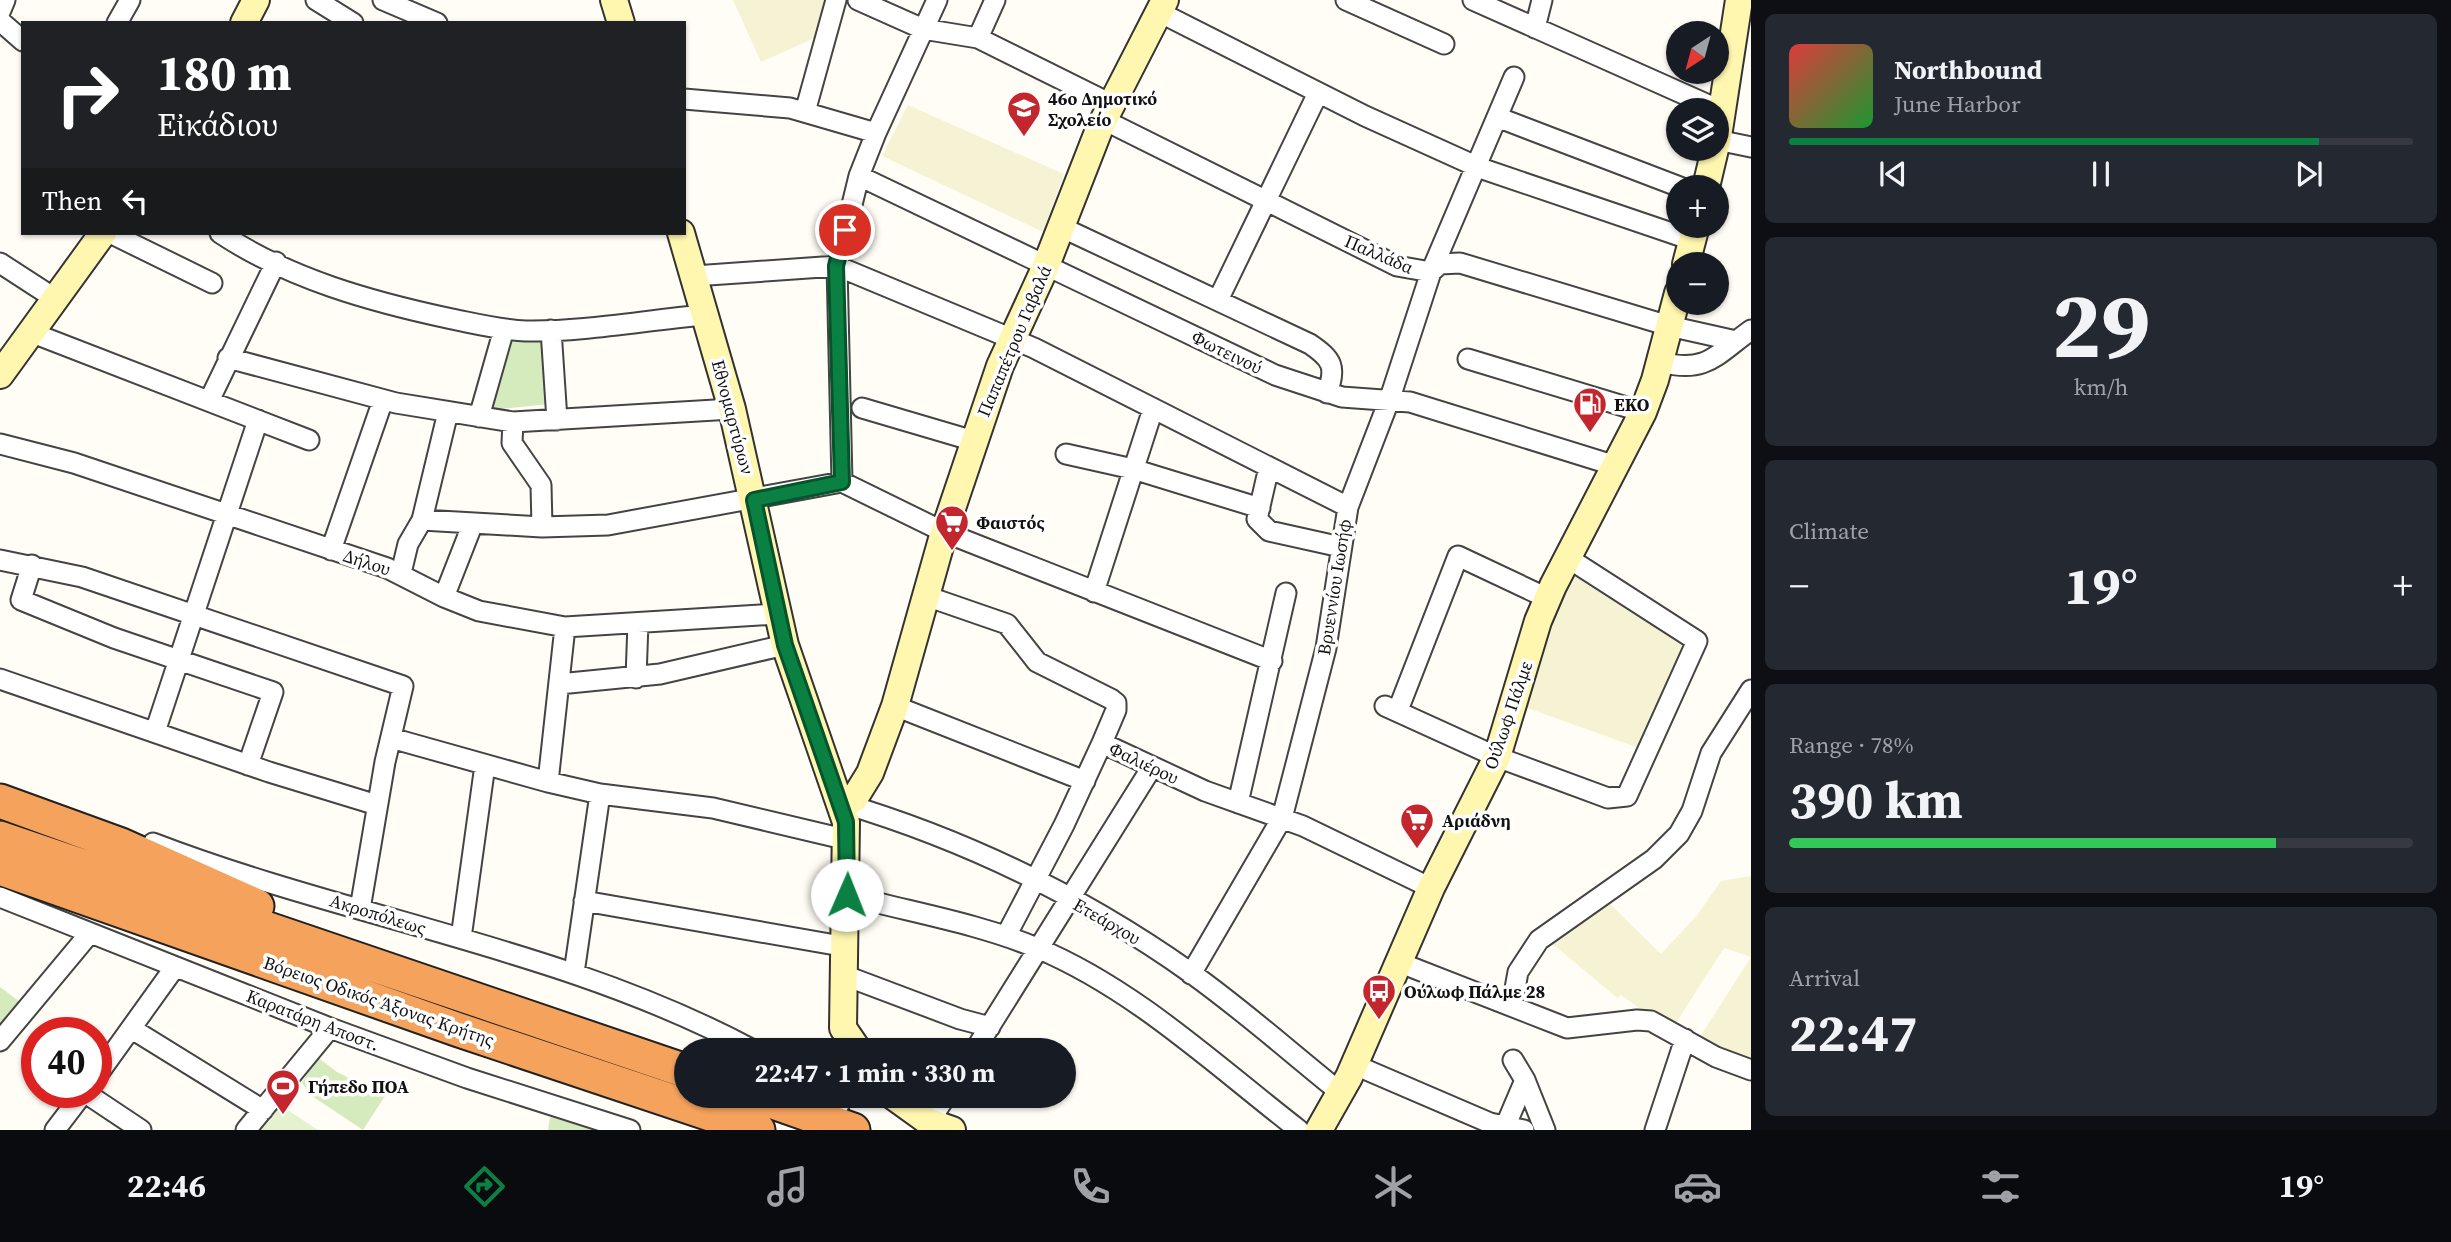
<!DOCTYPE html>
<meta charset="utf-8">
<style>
:root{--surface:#171b24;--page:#242831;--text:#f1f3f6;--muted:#9ea1a6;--line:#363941;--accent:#0b8043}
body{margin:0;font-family:"Source Serif 4",serif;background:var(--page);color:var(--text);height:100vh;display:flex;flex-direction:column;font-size:26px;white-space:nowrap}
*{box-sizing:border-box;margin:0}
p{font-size:23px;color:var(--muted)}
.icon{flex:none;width:38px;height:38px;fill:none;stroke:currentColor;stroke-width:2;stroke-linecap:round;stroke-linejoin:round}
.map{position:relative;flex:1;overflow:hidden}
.side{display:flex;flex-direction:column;gap:14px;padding:14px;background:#0d0f14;width:700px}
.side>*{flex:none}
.guide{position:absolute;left:21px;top:21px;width:665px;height:214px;border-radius:0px;box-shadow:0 2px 5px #0004;background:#202124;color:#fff;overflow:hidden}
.needle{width:46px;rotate:216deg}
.tools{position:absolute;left:1666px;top:21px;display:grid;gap:14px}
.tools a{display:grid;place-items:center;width:63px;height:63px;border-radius:50%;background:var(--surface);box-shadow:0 2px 5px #0004;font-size:35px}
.speed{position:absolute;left:21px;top:1017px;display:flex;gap:14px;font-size:35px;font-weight:700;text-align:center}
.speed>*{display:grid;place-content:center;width:91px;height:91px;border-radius:50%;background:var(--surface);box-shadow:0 2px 5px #0004;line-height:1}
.speed .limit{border:10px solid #d22;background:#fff;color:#111}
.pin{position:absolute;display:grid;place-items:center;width:60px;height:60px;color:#fff;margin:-30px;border:4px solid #fff;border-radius:50%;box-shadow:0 2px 7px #0007}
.me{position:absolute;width:77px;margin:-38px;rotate:1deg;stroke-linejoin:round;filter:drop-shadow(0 0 5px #0008)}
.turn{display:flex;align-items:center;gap:24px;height:147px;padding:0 21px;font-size:32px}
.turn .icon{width:91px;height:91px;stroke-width:2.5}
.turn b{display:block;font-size:49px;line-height:60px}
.then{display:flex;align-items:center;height:66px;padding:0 21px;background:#0003;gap:14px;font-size:26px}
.big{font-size:52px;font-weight:700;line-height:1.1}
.side .tile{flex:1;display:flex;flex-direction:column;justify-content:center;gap:10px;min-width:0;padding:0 24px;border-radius:10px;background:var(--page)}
.side .dial{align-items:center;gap:0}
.dial b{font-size:91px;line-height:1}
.song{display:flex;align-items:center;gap:21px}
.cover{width:84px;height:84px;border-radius:10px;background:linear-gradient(135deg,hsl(0 70% 55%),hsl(130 70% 35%))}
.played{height:7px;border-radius:4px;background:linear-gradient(90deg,var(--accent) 85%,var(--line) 85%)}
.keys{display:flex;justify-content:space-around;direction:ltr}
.heat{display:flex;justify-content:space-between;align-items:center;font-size:38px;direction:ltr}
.charge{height:10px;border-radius:5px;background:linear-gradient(90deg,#34c759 78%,var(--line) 0)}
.trip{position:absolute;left:674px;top:1038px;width:402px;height:70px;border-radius:35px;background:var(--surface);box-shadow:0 2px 5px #0004;font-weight:700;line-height:70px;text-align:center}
.tabs{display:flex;height:112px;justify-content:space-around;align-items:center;background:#090b0e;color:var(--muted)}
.tabs .icon{width:49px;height:49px}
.tabs .active{color:var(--accent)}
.tabs b{font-size:32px;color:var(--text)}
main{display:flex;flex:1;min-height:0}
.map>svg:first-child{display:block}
</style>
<main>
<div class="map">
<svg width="1751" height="1130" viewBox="0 0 1751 1130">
<rect width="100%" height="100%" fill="#fffdf5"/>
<path fill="#f6f3d4" d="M733 0H826L817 37 761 62Z
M908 105 1064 174 1043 232 882 156Z
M1571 574 1684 646 1639 748 1522 706Z
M1751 876V1066L1696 1043 1751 957 1724 948 1674 1026 1653 1018 1621 995 1617 998 1548 940 1608 902 1661 954 1698 914 1721 881Z"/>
<path fill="#d5ebbd" d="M544 332 549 404 490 410 510 337Z
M0 987 20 1002 0 1026Z
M317 1057 337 1072 385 1096 363 1130 312 1096 302 1083Z
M550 1117 598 1130H548Z"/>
<path fill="#e6f2cf" d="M277 1103 318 1130H259Z"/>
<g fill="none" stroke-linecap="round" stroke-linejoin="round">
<g stroke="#444" stroke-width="23">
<path id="street" d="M316 0 353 23
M383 0 437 23
M858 0 923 29 978 38 1111 104
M1346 0 1444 44
M1473 0 1724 112
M0 12 5 0
M1159 12 1365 116 1480 168 1692 240
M0 21 23 41
M117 23 130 0
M1535 28 1542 0
M978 38 995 0
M684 99 790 108 876 133
M805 112 836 0
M1497 117 1680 187
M1104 120 1397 266 1431 272 1440 264 1460 263 1669 326 1736 341
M1717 140 1751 147
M859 176 1275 375 1342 397 1410 402 1616 466
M1061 227 1310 344C1332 359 1337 367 1327 393
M110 233 212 283
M220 233C289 279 372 302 452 319 477 324 501 330 526 331 585 332 646 320 705 315
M0 263 54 298
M694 276 837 266 1034 348 1348 507
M1218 300 1318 93
M551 330 557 420
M30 332 309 440
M228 358 396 403 513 422 732 409
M1468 359 1643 412
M1661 362C1706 374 1716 355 1751 330
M209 401 276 262
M862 408 974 441
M479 417 504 329
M513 422 512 443 541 485 542 527
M0 444 74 463 387 568 444 597 479 611 565 627 777 614
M1066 454 1133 469 1260 508
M1269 467 1257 519 1269 531 1341 547
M842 482 837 266 859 176 876 133 937 0
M422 520 542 527 608 525 842 482 944 532 1272 661
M331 550 383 400
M0 560 82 577 403 686 385 762 360 909
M32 565 21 600 114 638 273 692 248 765
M401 573 408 544 422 520 448 412
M1094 592 1153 409
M926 596 1007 624 1037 662 1111 699 1116 703V710L1102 743 1205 791 1303 826 1431 888
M444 597 473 523
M636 678 638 623
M0 679 269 772 377 805
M559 684 660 674 785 645
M895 706 1085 781
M1385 706 1497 757 1608 798 1627 796 1697 641 1568 558
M1398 710 1458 556 1547 598
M155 732 258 420
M391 738 548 782 600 794 713 808 848 840
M548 782 565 627
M842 803C966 840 1085 898 1191 973 1243 1010 1291 1053 1341 1093
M1238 803 1286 593
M153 843C351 919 565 949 753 1050
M847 895C909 912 977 923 1037 948 1135 989 1216 1066 1299 1130
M0 897 330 1028 467 1078 630 1130
M584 901 847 947
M1006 936 1064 825 1102 743
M461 938 485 765
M1398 962 1567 1028 1637 1020 1651 1021 1716 1057 1751 1070
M574 973 600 794
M1191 974 1282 818 1326 648 1348 507 1390 398 1431 272 1514 77
M846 976 960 1019 990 1027
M1512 1005 1518 972 1539 940 1654 859 1679 834 1692 811 1711 753 1751 690
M132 1029 263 1110
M0 1041 90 933
M975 1050 1152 767
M1513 1060 1525 1080 1545 1130
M1355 1065 1490 1123 1524 1130
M96 1077 175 967
M84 1092 141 1130
M839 1105 841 1096
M929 1122 946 1096
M1505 1127 1525 1080
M55 1130 84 1092
M246 1130 330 1028
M1655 1130 1685 1039"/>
</g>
<g stroke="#333" stroke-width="30">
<path id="secondary" d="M614 0 621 23
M244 23 256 0
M1717 143 1739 0
M1706 187 1715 149
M681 233 732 409 785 645 846 822 843 1028 858 1050
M1686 264 1696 226
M0 375 103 233
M842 803 854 799 870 773 895 706 944 532 1000 366 1045 268 1100 127 1165 0
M893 1096 929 1122 952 1130
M1319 1130 1349 1077 1431 888 1497 757 1538 621 1553 586 1643 412 1655 380 1678 293"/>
</g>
<g stroke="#222" stroke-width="37">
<path id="highway" d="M0 801 121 845 257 906
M0 838 686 1071
M0 868 459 1030 758 1130
M756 1096 853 1130"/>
</g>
<use href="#street" stroke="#fff" stroke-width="19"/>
<use href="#secondary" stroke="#fff6b0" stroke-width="26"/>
<use href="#highway" stroke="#f5a25d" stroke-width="33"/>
</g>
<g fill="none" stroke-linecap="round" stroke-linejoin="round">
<g stroke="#07532c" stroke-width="18">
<path id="route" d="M845 230 836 266 842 482 754 500 785 645 846 822 847 895"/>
</g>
<use href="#route" stroke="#0b8043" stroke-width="12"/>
</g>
<defs>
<g id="school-pin" transform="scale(1.75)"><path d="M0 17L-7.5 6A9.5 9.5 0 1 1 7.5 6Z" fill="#c4262e" stroke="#fff"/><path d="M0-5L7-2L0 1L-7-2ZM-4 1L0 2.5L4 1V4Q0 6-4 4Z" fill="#fff"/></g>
<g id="fuel-pin" transform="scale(1.75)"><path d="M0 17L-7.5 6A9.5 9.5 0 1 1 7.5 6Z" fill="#c4262e" stroke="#fff"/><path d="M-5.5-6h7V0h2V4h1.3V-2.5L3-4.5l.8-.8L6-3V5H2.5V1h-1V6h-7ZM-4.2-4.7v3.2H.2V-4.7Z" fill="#fff"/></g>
<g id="supermarket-pin" transform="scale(1.75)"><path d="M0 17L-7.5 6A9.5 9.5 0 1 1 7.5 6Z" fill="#c4262e" stroke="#fff"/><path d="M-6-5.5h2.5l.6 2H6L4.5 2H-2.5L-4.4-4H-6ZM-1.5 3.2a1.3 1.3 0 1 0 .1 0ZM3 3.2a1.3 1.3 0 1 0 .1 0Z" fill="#fff"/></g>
<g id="bus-pin" transform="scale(1.75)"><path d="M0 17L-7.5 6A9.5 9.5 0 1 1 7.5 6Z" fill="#c4262e" stroke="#fff"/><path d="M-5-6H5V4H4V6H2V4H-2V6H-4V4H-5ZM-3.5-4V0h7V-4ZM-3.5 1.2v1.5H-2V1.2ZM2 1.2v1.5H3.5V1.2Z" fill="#fff"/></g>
<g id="stadium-pin" transform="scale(1.75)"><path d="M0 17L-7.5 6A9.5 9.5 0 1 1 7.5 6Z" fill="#c4262e" stroke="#fff"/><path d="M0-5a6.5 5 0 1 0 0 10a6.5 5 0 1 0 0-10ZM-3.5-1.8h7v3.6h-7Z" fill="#fff"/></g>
</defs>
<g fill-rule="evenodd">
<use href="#school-pin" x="1024" y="108"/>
<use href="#fuel-pin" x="1590" y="404"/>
<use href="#supermarket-pin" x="952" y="522"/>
<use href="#supermarket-pin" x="1417" y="820"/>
<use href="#bus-pin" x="1379" y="991"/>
<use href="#stadium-pin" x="283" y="1086"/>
</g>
<g text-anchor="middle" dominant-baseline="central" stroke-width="7" stroke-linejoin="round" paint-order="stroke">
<g font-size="18" font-weight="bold" fill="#111" stroke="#fff" text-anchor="start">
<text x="1048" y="98">46ο Δημοτικό<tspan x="1048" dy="21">Σχολείο</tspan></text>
<text x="1614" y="404">EKO</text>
<text x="976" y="522">Φαιστός</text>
<text x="1442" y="820">Αριάδνη</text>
<text x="1404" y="991">Ούλωφ Πάλμε 28</text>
<text x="308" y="1086">Γήπεδο ΠΟΑ</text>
</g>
<g font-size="18" fill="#111" stroke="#fff">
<text transform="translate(1379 254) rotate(23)">Παλλάδα</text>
<text transform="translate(1014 341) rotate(-67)">Παπαπέτρου Γαβαλά</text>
<text transform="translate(1227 352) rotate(26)">Φωτεινού</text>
<text transform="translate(733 417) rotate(75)">Εθνομαρτύρων</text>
<text transform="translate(367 562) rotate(18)">Δήλου</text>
<text transform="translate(1334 587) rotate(-81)">Βρυεννίου Ιωσήφ</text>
<text transform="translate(1508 715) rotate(-71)">Ούλωφ Πάλμε</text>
<text transform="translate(1144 763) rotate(25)">Φαλιέρου</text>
<text transform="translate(378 914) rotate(17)">Ακροπόλεως</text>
<text transform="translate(1107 921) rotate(30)">Ετεάρχου</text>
<text transform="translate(379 1001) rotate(19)">Βόρειος Οδικός Άξονας Κρήτης</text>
<text transform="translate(313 1020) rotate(21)">Καρατάρη Αποστ.</text>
</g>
</g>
</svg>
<div class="tools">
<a><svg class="needle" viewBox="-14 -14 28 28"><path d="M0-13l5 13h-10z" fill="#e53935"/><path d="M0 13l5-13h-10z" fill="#9ea1a6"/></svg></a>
<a><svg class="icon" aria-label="layers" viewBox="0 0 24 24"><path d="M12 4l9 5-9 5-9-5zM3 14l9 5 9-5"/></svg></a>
<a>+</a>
<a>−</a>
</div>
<div class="speed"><div class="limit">40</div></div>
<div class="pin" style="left:845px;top:230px;background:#d93025"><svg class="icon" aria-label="arrive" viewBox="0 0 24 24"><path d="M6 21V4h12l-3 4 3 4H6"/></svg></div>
<svg class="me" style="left:847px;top:895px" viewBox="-20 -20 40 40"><circle r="19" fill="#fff"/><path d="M0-13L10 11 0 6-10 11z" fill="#0b8043"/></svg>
<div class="trip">22:47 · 1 min · 330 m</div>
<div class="guide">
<div class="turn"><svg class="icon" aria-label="right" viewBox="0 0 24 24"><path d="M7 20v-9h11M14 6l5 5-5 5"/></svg><div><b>180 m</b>Εἰκάδιου</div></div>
<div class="then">Then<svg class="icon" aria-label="left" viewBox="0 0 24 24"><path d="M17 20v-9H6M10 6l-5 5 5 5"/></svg></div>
</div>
</div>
<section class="side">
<div class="tile">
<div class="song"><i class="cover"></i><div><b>Northbound</b><p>June Harbor</p></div></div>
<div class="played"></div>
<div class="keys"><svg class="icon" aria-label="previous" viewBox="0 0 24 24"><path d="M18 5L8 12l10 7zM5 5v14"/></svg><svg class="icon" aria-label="pause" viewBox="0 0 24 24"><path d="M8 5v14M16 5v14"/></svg><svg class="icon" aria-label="next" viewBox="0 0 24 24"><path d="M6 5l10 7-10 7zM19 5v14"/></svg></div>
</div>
<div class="tile dial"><b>29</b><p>km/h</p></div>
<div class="tile"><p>Climate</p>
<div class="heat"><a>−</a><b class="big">19°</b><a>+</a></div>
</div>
<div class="tile"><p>Range · 78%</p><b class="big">390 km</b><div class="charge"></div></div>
<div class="tile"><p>Arrival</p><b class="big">22:47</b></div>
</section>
</main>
<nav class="tabs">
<b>22:46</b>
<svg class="icon active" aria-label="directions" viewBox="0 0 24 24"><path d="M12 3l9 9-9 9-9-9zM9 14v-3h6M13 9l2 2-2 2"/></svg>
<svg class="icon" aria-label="music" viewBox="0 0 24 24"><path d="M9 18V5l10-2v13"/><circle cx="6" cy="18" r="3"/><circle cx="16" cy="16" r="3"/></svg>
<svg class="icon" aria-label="phone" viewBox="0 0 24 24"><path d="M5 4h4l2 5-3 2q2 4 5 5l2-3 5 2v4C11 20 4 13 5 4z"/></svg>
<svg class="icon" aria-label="climate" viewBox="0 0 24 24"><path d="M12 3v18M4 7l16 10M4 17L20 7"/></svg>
<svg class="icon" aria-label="car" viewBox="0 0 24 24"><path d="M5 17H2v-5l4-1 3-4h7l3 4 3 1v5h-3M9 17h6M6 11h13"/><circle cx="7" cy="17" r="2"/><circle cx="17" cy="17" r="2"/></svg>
<svg class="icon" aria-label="filters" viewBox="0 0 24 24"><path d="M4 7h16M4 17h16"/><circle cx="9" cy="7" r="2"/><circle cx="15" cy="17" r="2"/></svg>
<b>19°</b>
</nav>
